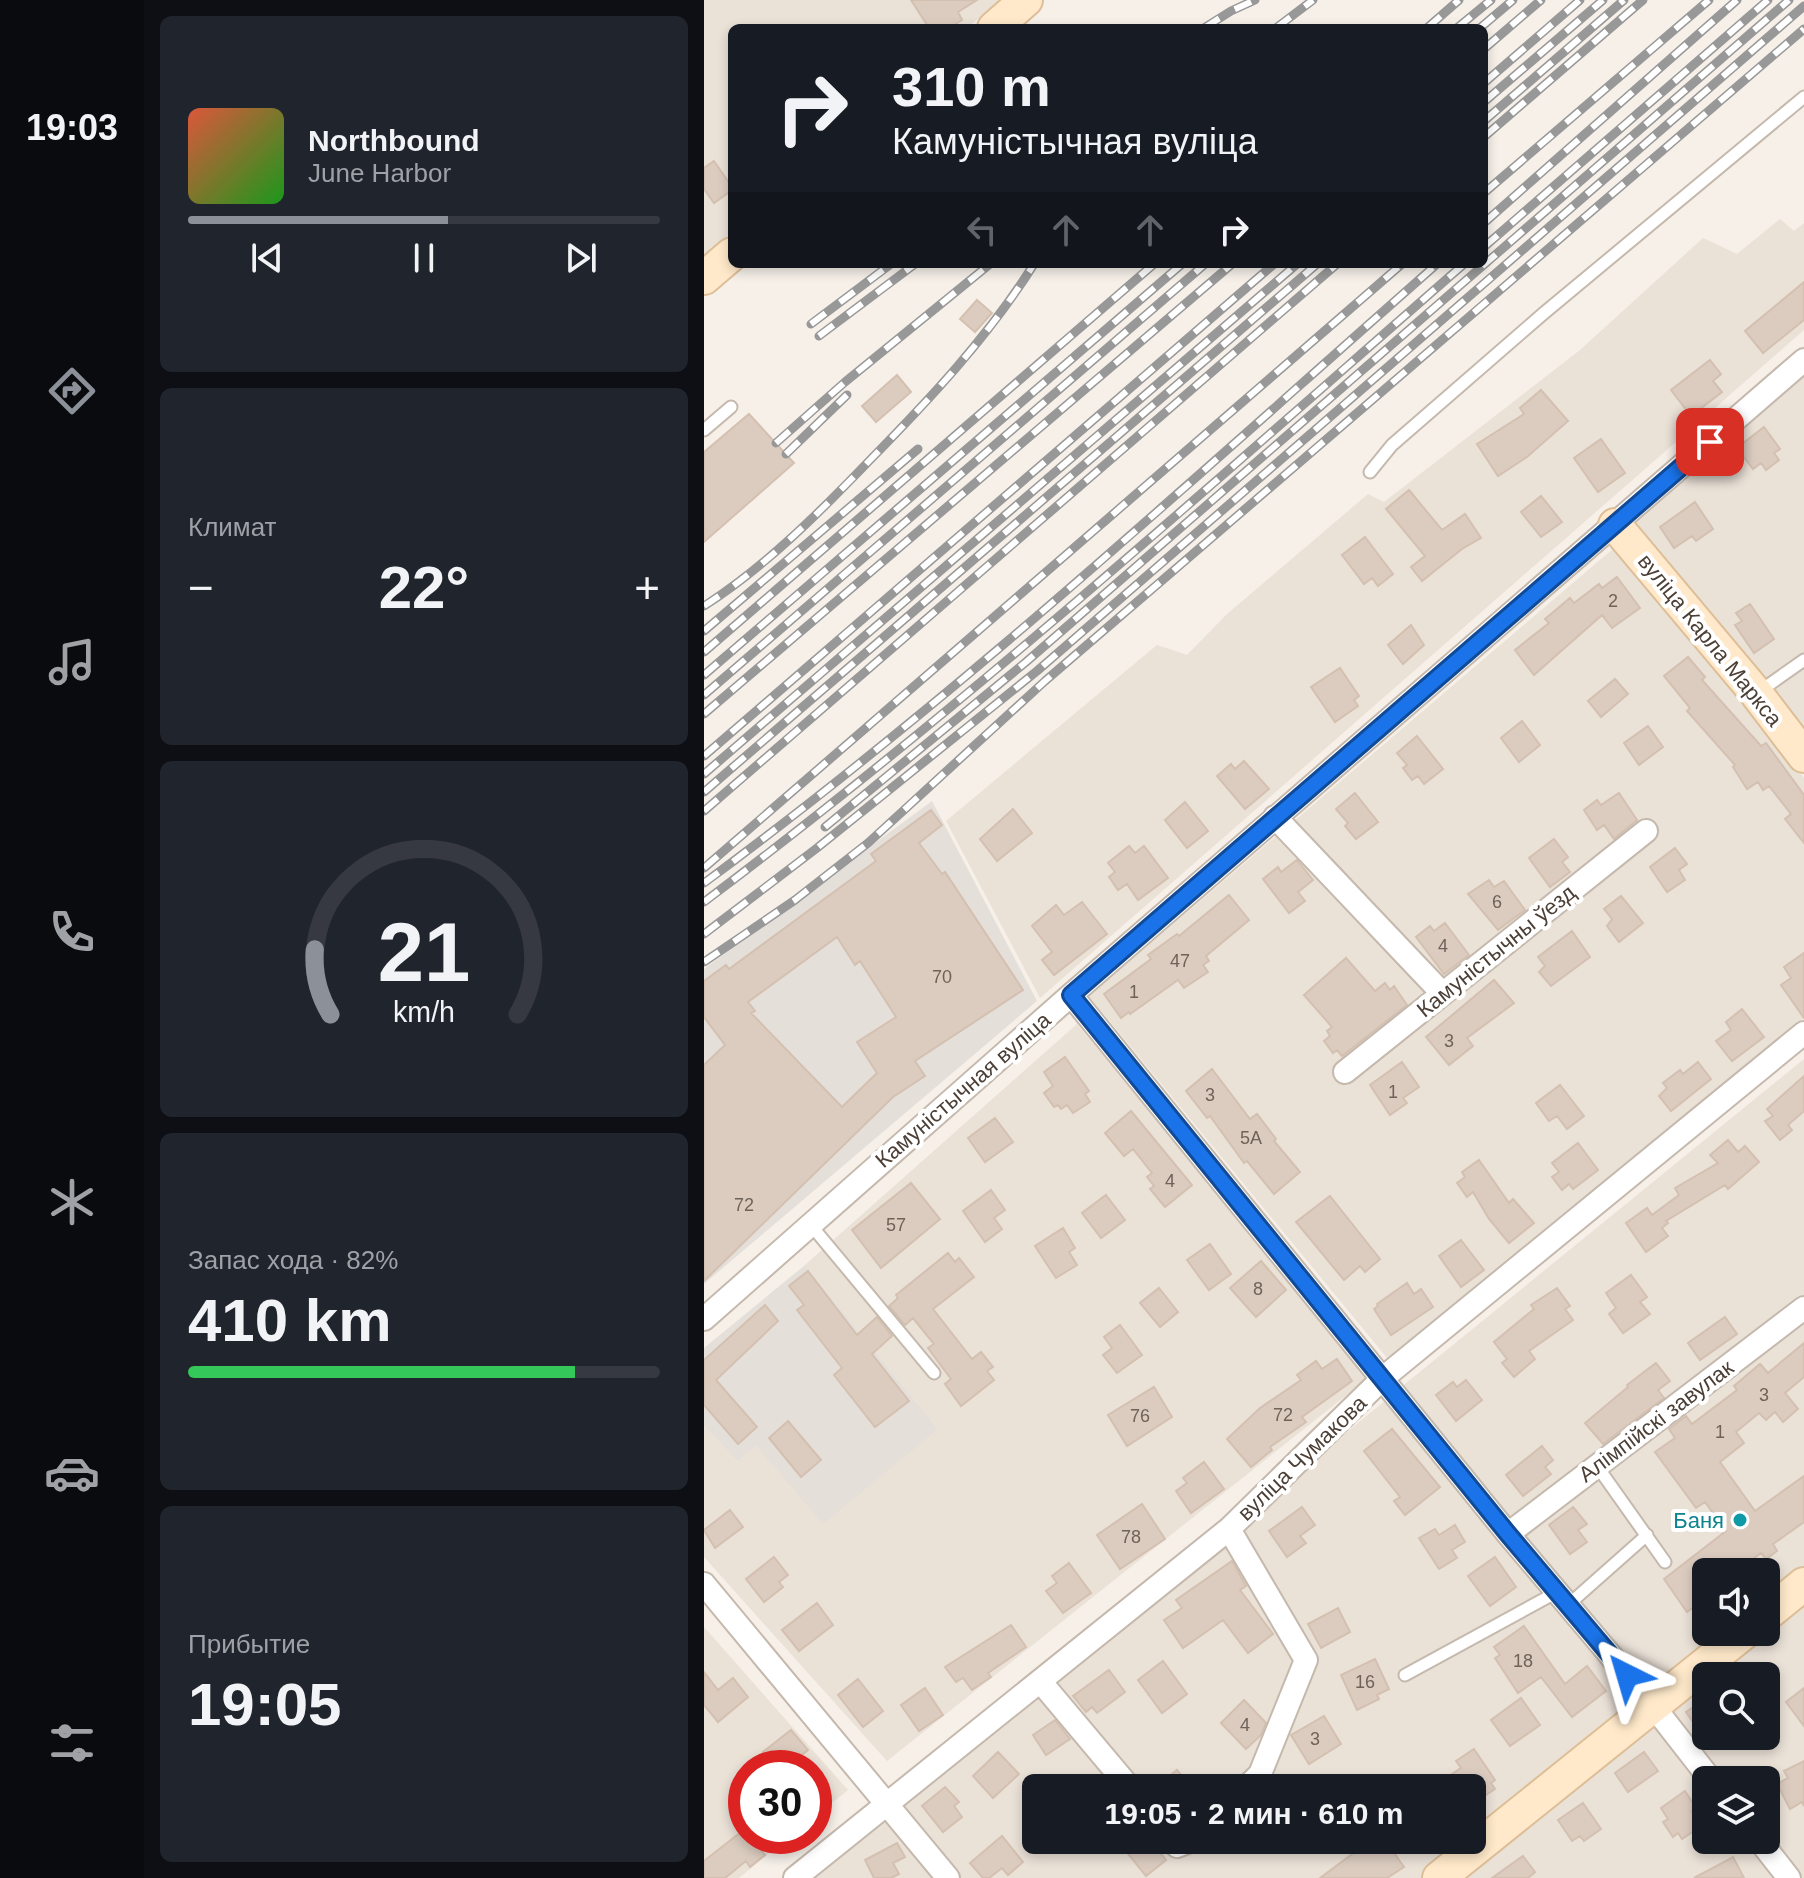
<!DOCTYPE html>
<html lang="ru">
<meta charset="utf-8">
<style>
:root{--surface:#171b24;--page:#20242c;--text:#f1f3f6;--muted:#9ea1a6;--line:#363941;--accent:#8c9099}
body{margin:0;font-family:Helvetica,sans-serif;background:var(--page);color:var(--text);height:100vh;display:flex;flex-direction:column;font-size:30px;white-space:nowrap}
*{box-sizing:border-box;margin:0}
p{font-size:26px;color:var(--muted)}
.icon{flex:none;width:44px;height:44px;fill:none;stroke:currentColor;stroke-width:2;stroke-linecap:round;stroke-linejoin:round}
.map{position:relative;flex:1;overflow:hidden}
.sheet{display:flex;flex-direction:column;gap:16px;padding:16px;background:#0d0f14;width:560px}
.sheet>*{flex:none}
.hud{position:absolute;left:24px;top:24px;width:760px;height:244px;border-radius:12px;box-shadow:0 4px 12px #0003;background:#171b24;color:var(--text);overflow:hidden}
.tools{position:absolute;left:988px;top:1558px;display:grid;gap:16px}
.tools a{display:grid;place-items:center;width:88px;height:88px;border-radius:12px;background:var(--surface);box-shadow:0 4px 12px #0003;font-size:40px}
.speed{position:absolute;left:24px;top:1750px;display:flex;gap:16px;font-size:40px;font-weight:700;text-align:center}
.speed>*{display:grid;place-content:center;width:104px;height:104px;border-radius:50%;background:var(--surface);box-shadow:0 4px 12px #0003;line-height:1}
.speed .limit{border:12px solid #d22;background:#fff;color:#111}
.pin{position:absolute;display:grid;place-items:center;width:68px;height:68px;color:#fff;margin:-34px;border-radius:16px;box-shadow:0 4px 12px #0006}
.me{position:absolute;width:88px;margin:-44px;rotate:320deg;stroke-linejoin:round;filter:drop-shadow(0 0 6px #0008)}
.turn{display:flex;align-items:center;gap:28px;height:168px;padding:0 32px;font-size:36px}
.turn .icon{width:104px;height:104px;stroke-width:2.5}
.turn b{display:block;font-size:56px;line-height:68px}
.lanes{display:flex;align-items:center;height:76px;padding:0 32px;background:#0003;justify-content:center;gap:40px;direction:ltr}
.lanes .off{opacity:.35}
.big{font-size:60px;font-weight:700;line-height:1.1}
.sheet .widget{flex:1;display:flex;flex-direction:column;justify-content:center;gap:12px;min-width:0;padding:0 28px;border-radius:12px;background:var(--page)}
.sheet .dial{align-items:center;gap:0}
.dial svg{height:208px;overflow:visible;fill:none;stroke:var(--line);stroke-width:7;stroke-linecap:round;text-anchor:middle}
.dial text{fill:var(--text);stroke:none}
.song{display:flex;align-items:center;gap:24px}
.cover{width:96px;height:96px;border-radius:12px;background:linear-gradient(135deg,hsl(10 70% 55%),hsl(120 70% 35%))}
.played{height:8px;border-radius:4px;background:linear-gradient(90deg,var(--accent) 55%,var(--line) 55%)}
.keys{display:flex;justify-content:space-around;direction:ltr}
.heat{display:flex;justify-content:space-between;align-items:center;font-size:44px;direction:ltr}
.charge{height:12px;border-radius:6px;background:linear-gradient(90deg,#34c759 82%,var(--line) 0)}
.trip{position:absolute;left:318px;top:1774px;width:464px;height:80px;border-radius:12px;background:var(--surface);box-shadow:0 4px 12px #0003;font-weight:700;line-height:80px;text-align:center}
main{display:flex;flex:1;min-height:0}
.menu{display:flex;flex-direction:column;width:144px;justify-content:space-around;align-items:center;background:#090b0e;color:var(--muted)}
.menu .icon{width:56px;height:56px}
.menu .current{color:var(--accent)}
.menu b{font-size:36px;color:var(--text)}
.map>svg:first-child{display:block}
</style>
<main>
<nav class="menu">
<b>19:03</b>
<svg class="icon current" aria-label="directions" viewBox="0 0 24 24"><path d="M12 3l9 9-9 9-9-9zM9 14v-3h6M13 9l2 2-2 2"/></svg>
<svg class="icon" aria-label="music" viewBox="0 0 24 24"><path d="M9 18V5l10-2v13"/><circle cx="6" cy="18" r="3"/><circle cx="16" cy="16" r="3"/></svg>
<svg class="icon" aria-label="phone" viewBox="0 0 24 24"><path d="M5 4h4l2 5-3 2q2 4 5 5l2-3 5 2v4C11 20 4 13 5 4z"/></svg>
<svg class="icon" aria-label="climate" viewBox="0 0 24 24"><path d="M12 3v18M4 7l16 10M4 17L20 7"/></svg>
<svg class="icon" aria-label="car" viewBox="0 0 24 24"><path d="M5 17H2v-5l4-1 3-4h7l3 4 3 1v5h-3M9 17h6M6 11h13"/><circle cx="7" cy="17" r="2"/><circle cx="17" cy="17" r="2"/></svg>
<svg class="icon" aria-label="filters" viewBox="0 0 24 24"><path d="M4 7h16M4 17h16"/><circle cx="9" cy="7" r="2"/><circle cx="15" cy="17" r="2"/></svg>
</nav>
<section class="sheet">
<div class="widget">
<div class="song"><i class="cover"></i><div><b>Northbound</b><p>June Harbor</p></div></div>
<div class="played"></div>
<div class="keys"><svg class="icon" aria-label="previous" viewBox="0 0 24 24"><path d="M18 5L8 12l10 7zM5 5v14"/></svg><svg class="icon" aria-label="pause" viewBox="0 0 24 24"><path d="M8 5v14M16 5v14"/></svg><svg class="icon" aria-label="next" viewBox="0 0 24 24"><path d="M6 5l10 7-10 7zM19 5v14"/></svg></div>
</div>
<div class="widget"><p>Климат</p>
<div class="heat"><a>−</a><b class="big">22°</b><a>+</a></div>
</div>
<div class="widget dial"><svg viewBox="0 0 100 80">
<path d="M14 69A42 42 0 1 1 86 69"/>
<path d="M14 69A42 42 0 0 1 8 44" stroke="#8c9099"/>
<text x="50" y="56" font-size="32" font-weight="700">21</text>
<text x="50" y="72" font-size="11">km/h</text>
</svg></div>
<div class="widget"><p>Запас хода · 82%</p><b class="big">410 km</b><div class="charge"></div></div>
<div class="widget"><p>Прибытие</p><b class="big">19:05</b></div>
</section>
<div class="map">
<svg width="1100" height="1878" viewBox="0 0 1100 1878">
<rect width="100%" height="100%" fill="#f6f0e9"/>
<path fill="#eae1d7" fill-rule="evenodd" d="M0 0H296L263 28H28V232L0 257Z
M1076 219 1090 231 1100 223V330L336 998 242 821 453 645 483 655 523 614 664 494 680 502 876 350 999 238 1033 254Z
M1100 376V729L926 526Z
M910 548 1100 778V1018L684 1359 385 996Z
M373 1024 664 1378 183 1761 0 1557V1426L34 1462 51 1445 234 1429 101 1265Z
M1100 1059V1878H106L701 1384ZM1002 1572H1062V1632H1002ZM1002 1676H1062V1736H1002ZM1002 1780H1062V1840H1002ZM332 1788H768V1840H332Z
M0 1627 144 1790 110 1817V1768H42V1836H86L35 1878H0Z"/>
<path fill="#e5dfda" d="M228 801 333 1001 0 1284V969Z
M101 1265 234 1429 119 1524 52 1445 34 1462 0 1426V1348Z"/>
<path fill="#dcccc0" stroke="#d4c0b0" stroke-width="2" fill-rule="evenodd" d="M207 0H273L254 12 258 20 245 28H225Z
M10 161 28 187V190L10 203 0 189V168Z
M1100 282V320L1059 353 1041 331Z
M273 300 288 313 271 332 256 319Z
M1006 360 1017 374 1009 381 1018 392 987 416 967 390Z
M193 375 207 392 172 422 158 406Z
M837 390 864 421 823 457 794 476 773 444 820 414 816 408Z
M45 414 90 463 0 542V452Z
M1060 427 1076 449 1070 453 1075 460 1062 470 1057 463 1049 469 1033 448Z
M897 439 921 473 894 492 870 458Z
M705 490 738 530 761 514 777 538 758 549 718 581 707 567 721 556 682 509Z
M837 496 858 522 837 537 817 512Z
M991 502 1009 529 992 541 988 536 970 548 956 527Z
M661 537 689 574 674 586 668 578 660 584 638 555Z
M913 577 936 608 908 628 898 615 830 675 811 650 845 623 841 619 866 598 870 603 895 584 898 588Z
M1046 604 1070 639 1050 653 1031 625 1038 621 1032 613Z
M707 625 720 645 699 664 684 645Z
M984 657 1001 677 998 680 1057 746 1062 743 1100 795V843L1081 819 1087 814 1065 786 1059 790 1054 782 1043 789 1029 767 1031 765 983 711 986 708 960 676Z
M636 668 655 696 650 700 654 706 631 722 607 687Z
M911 679 924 694 897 717 884 701Z
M818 721 836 745 815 762 797 738Z
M944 726 959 747 935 765 920 743Z
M713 736 739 769 720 784 714 776 708 780 699 768 703 765 693 753Z
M540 761 565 789 541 809 513 776 527 764 531 769Z
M651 793 674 822 652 839 641 826 644 823 632 809Z
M915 793 933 820 910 839 900 825 893 830 880 810 893 800 897 805Z
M481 802 504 831 483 848 461 820Z
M309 809 328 833 293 861 276 839Z
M227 810 238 825 215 843 238 874 241 872 319 990 211 1061 221 1076 189 1097 0 1281V1065L21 1045 0 1017V981L22 965 25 969 172 861 167 854ZM133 937 151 965 156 961 192 1017 153 1042 173 1073 138 1107 47 1013 51 1011 44 1002Z
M850 839 864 857 858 862 866 872 846 887 825 858Z
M425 846 431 853 440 846 464 878 434 900 423 884 414 890 405 877 411 872 404 863Z
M971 848 983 864 975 870 981 880 963 892 946 867Z
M593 860 609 880 594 892 601 901 585 913 559 879 574 867 577 872Z
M785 880 790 887 800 881 821 910 794 930 764 894Z
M525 895 545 920 502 956 505 961 499 965 504 972 480 988 474 980 426 1014 425 1012 417 1018 400 994 447 959 444 955 473 934 475 936Z
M917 896 939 923 915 942 903 926 908 919 900 909Z
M378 902 403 934 350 975 338 960 348 952 328 926 352 905 360 915Z
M741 923 765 955 740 974 712 937 726 926 730 931Z
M868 931 886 957 847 986 835 972 841 966 834 957Z
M1100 953V1018L1077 985 1087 978 1080 967Z
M642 958 671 991 681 983 686 990 690 986 703 1005 638 1056 633 1050 629 1053 620 1041 626 1036 623 1031 628 1027 600 995Z
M790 980 810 1003 763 1038 769 1046 745 1065 722 1037Z
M1038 1009 1060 1037 1028 1061 1012 1041 1027 1030 1022 1022Z
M361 1057 385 1091 381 1094 386 1102 369 1113 363 1105 357 1109 354 1105 350 1107 340 1093 349 1086 340 1072Z
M698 1062 715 1087 699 1098 703 1103 686 1115 666 1085Z
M994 1062 1007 1079 967 1111 955 1096 963 1088 959 1083 976 1070 979 1074Z
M508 1069 546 1119 553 1114 572 1139 570 1141 596 1172 570 1194 543 1161 540 1163 506 1116 503 1118 482 1091Z
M1100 1076V1111L1084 1125 1088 1130 1076 1140 1061 1121 1069 1116 1063 1109Z
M856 1085 880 1116 863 1129 853 1116 845 1121 832 1103Z
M427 1111 488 1185 461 1207 446 1189 450 1186 443 1177 448 1173 429 1149 420 1156 401 1133Z
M291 1118 309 1142 281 1162 264 1138Z
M1024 1140 1034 1152 1041 1146 1055 1162 1024 1189 1021 1185 962 1221 964 1223 958 1228 964 1236 942 1252 922 1223 943 1208 948 1215 975 1195 971 1188 1014 1163 1006 1155Z
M874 1143 894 1170 869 1189 865 1184 858 1190 848 1177 855 1172 848 1163Z
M775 1160 805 1203 809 1199 830 1223 805 1243 785 1219 769 1192 763 1197 753 1183 761 1177 758 1172Z
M207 1183 236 1219 177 1268 148 1230Z
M287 1190 301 1210 290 1218 298 1229 281 1242 259 1211Z
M402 1195 421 1220 397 1238 378 1213Z
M626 1196 676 1259 661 1272 656 1266 640 1280 592 1222Z
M359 1228 371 1248 365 1252 373 1265 352 1278 331 1246Z
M757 1240 780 1270 757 1287 735 1256Z
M506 1244 527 1274 505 1290 483 1260Z
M244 1253 251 1262 255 1258 270 1277 229 1309 268 1359 277 1352 289 1367 283 1371 290 1380 257 1406 241 1384 247 1379 224 1348 230 1344 209 1318 201 1325 185 1306 194 1298 192 1295Z
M557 1261 582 1290 552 1317 526 1288Z
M104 1271 153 1335 173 1317 188 1336 168 1354 205 1401 171 1427 130 1375 138 1368 93 1310 100 1305 85 1286Z
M927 1275 943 1297 936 1302 946 1314 919 1333 905 1314 912 1308 902 1293Z
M703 1283 710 1294 717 1289 729 1307 687 1335 670 1309 674 1306 673 1304Z
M455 1288 474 1312 456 1327 436 1303Z
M853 1288 866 1306 861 1309 869 1320 825 1351 831 1359 810 1377 798 1363 803 1359 790 1342 830 1309 827 1305Z
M61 1305 74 1321 12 1380 53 1427 34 1444 0 1405V1360Z
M1021 1317 1033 1334 996 1360 984 1343Z
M416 1325 438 1355 413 1373 399 1355 408 1348 400 1337Z
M1100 1343V1377L1081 1393 1094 1409 1079 1422 1071 1412 1062 1420 1055 1413 1032 1432 1040 1443 1016 1462 1051 1511 1100 1476V1522L1069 1544 1073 1551 1062 1559 1057 1553 1031 1572H1002V1598L983 1612 960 1579 1022 1531 1001 1502 992 1508 951 1452 971 1438 965 1429 982 1416 988 1424 1033 1390 1030 1386 1056 1364 1064 1373Z
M633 1359 648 1381 598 1417 602 1422 566 1447 568 1450 547 1467 523 1439 556 1408 597 1380 593 1375 612 1361 618 1369Z
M952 1363 966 1381 954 1390 960 1398 899 1444 881 1423 924 1387 923 1385Z
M762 1380 778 1400 752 1421 732 1395 749 1382 753 1387Z
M450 1387 468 1417 423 1446 404 1415Z
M84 1421 117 1460 97 1477 65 1438Z
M688 1429 736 1487 701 1515 690 1501 696 1497 660 1451Z
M838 1446 849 1460 841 1467 847 1474 819 1496 802 1475Z
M500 1462 520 1489 487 1513 472 1491 483 1483 479 1478Z
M438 1504 461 1539 416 1569 393 1535Z
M598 1507 611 1525 596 1536 602 1543 583 1557 565 1531Z
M869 1507 883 1524 874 1530 883 1542 866 1554 845 1525Z
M26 1510 39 1527 11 1548 0 1530Z
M751 1525 761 1542 748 1550 753 1558 735 1569 715 1538 731 1529 735 1535Z
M70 1557 84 1575 75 1582 79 1587 60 1602 42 1579Z
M791 1557 812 1587 786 1606 764 1576Z
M528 1561 542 1586 536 1590 569 1634 544 1653 519 1620 479 1648 460 1620 478 1608 472 1600Z
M365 1563 387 1593 359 1613 342 1591 353 1583 348 1576Z
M113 1603 129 1625 95 1651 78 1630Z
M634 1608 646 1632 617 1648 604 1624Z
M307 1625 322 1647 284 1673 287 1677 268 1690 259 1678 252 1682 241 1667Z
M820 1626 861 1684 883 1666 902 1691 868 1717 837 1677 814 1693 791 1658 796 1655 790 1647Z
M671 1659 685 1689 673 1695 675 1699 653 1710 637 1675Z
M459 1661 483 1694 458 1713 434 1680Z
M405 1670 421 1692 393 1713 388 1707 382 1712 369 1696Z
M0 1672 14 1690 29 1678 44 1697 14 1722 0 1705Z
M154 1679 179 1711 159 1727 134 1695Z
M221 1688 239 1715 215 1731 197 1705Z
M1100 1688V1726L1082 1702Z
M817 1698 836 1725 806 1746 787 1720Z
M1002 1698V1741L982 1712Z
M540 1700 562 1723 557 1735 542 1749 517 1723Z
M620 1716 637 1744 605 1764 587 1735Z
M351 1720 366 1739 342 1755 329 1735Z
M87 1730 104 1750 81 1768H72L59 1752Z
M770 1749 791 1780 787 1783 791 1789 768 1804V1788H727L757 1768 752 1761Z
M294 1752 315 1774 289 1798 269 1776Z
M940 1752 954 1771 924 1792 911 1773Z
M1100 1761V1806L1098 1802 1086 1809 1073 1784 1084 1778 1080 1771Z
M473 1770 488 1788H451Z
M241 1787 255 1802 250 1806 258 1817 239 1832 218 1806Z
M981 1791 992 1808 987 1811 997 1826 978 1839 974 1833 969 1837 959 1822 964 1819 957 1808Z
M879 1803 897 1829 880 1841 876 1836 868 1841 854 1820Z
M42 1828V1836H70L55 1848 61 1855 46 1867 42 1861 21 1878H0V1861Z
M298 1836 319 1862 304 1875 298 1868 285 1878H279L266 1863Z
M413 1840H446L462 1860 442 1876Z
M667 1840H702L688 1850 700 1867 683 1878H616Z
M193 1843 201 1857 189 1863 195 1874 187 1878H170L161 1860Z
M819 1856 831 1872 824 1878H788Z
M1029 1857 1040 1878H990Z"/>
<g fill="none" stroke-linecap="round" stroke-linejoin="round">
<g stroke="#c5b9ad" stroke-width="15">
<path id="lane" d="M0 430 27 407
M666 472 688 445 840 313 1100 97
M1056 691 1100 660
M106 1224 230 1373
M893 1466 961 1562
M864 1605 943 1535
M701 1675 853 1592"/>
</g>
<g stroke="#c5b9ad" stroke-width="26">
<path id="street" d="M571 817 738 993
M367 995 804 1534 950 1707 1007 1780
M641 1072 942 831
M0 1319 367 995 1100 360
M525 1529 602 1660 556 1774 542 1788
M804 1534 1100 1308
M0 1584 244 1878
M336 1681 426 1788
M468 1840 473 1846 489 1840
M1055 1840 1085 1878
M91 1878 525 1529 679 1378 1100 1033"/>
</g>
<g stroke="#ddbe97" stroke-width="36">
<path id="secondary" d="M290 28 322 0
M0 278 28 254
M911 525 1052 693 1100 756
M1062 1615 1100 1584
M735 1878 1041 1632"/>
</g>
<use href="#lane" stroke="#fff" stroke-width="11"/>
<use href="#street" stroke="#fff" stroke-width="22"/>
<use href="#secondary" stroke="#ffe9ca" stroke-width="32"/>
<g stroke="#989898" stroke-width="9">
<path id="rail" d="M500 28 527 11 551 0
M572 28 609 0
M723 28 755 0
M753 28 787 0
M776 28 809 0
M780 49 837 0
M780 83 876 0
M780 102 899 0
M780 121 920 0
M780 137 939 0
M780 193 1005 0
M780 223 1033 0
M780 247 1064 0
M107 324 187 264
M115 336 211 264
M72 443 141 382 286 264
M82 454 143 395
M0 606C61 567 115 513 165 461 225 400 285 336 330 264
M0 631 214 449
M0 652 450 264
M0 675 478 264
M0 695 501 264
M0 714 528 264
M0 756 570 264
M0 774 593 264
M0 792 613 264
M0 811 633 264
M121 827 322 662 1085 0
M0 868 698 264
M0 883C258 693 493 475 733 264
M0 902C265 703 511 481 760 264
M0 934 113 848 333 671 1100 6
M0 962 91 900 164 843 341 681 1100 29"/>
</g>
<use href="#rail" stroke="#fff" stroke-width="6" stroke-dasharray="18" stroke-linecap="butt"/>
</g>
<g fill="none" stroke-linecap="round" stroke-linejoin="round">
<g stroke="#114b97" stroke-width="20">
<path id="route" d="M923 1675 804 1534 367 995 1006 442"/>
</g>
<use href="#route" stroke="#1a73e8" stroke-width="14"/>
</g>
<circle fill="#0f9aa8" stroke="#fff" stroke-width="3" cx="1036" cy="1520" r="8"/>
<g text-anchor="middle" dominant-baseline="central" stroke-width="8" stroke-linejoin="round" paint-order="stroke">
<g font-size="18" fill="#6f6258">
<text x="909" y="601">2</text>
<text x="793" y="902">6</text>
<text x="739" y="946">4</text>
<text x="476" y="961">47</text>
<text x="238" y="977">70</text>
<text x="430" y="992">1</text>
<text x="745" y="1041">3</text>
<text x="689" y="1092">1</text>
<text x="506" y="1095">3</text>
<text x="547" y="1138">5А</text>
<text x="466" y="1181">4</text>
<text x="40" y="1205">72</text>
<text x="192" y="1225">57</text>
<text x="554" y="1289">8</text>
<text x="1060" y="1395">3</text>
<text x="579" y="1415">72</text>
<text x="436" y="1416">76</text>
<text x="1016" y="1432">1</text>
<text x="427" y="1537">78</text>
<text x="819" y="1661">18</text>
<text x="661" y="1682">16</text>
<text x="541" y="1725">4</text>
<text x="611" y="1739">3</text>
</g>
<g font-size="22" fill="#4b3f36" stroke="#fff">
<text transform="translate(1006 640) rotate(51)">вуліца Карла Маркса</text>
<text transform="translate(792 951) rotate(-39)">Камуністычны ўезд</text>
<text transform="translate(259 1090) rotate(-41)">Камуністычная вуліца</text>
<text transform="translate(952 1421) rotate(-37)">Алімпійскі завулак</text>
<text transform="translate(598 1458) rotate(-44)">вуліца Чумакова</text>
</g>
<g font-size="22" fill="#0d838f" stroke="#fff" text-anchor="end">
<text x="1020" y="1520">Баня</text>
</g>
</g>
</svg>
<div class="tools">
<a><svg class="icon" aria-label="sound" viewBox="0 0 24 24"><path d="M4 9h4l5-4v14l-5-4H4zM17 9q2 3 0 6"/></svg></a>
<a><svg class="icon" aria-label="search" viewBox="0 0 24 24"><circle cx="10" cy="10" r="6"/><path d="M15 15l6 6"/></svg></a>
<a><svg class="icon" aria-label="layers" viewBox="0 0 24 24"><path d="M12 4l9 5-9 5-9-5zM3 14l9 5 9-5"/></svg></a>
</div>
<div class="speed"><div class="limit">30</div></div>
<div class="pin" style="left:1006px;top:442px;background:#d93025"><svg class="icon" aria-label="arrive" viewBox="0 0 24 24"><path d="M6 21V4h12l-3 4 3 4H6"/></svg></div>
<svg class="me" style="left:923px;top:1675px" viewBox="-20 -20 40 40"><path d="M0-17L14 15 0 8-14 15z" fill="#1a73e8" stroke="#fff" stroke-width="4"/></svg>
<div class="trip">19:05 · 2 мин · 610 m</div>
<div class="hud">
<div class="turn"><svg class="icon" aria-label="right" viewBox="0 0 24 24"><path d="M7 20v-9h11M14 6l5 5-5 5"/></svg><div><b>310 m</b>Камуністычная вуліца</div></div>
<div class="lanes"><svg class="icon off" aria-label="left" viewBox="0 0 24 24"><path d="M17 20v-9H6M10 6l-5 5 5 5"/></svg><svg class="icon off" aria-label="ahead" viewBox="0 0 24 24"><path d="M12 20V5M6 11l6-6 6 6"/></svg><svg class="icon off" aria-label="ahead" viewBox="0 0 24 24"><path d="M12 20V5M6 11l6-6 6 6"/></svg><svg class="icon" aria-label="right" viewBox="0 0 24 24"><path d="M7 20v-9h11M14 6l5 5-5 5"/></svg></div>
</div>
</div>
</main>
